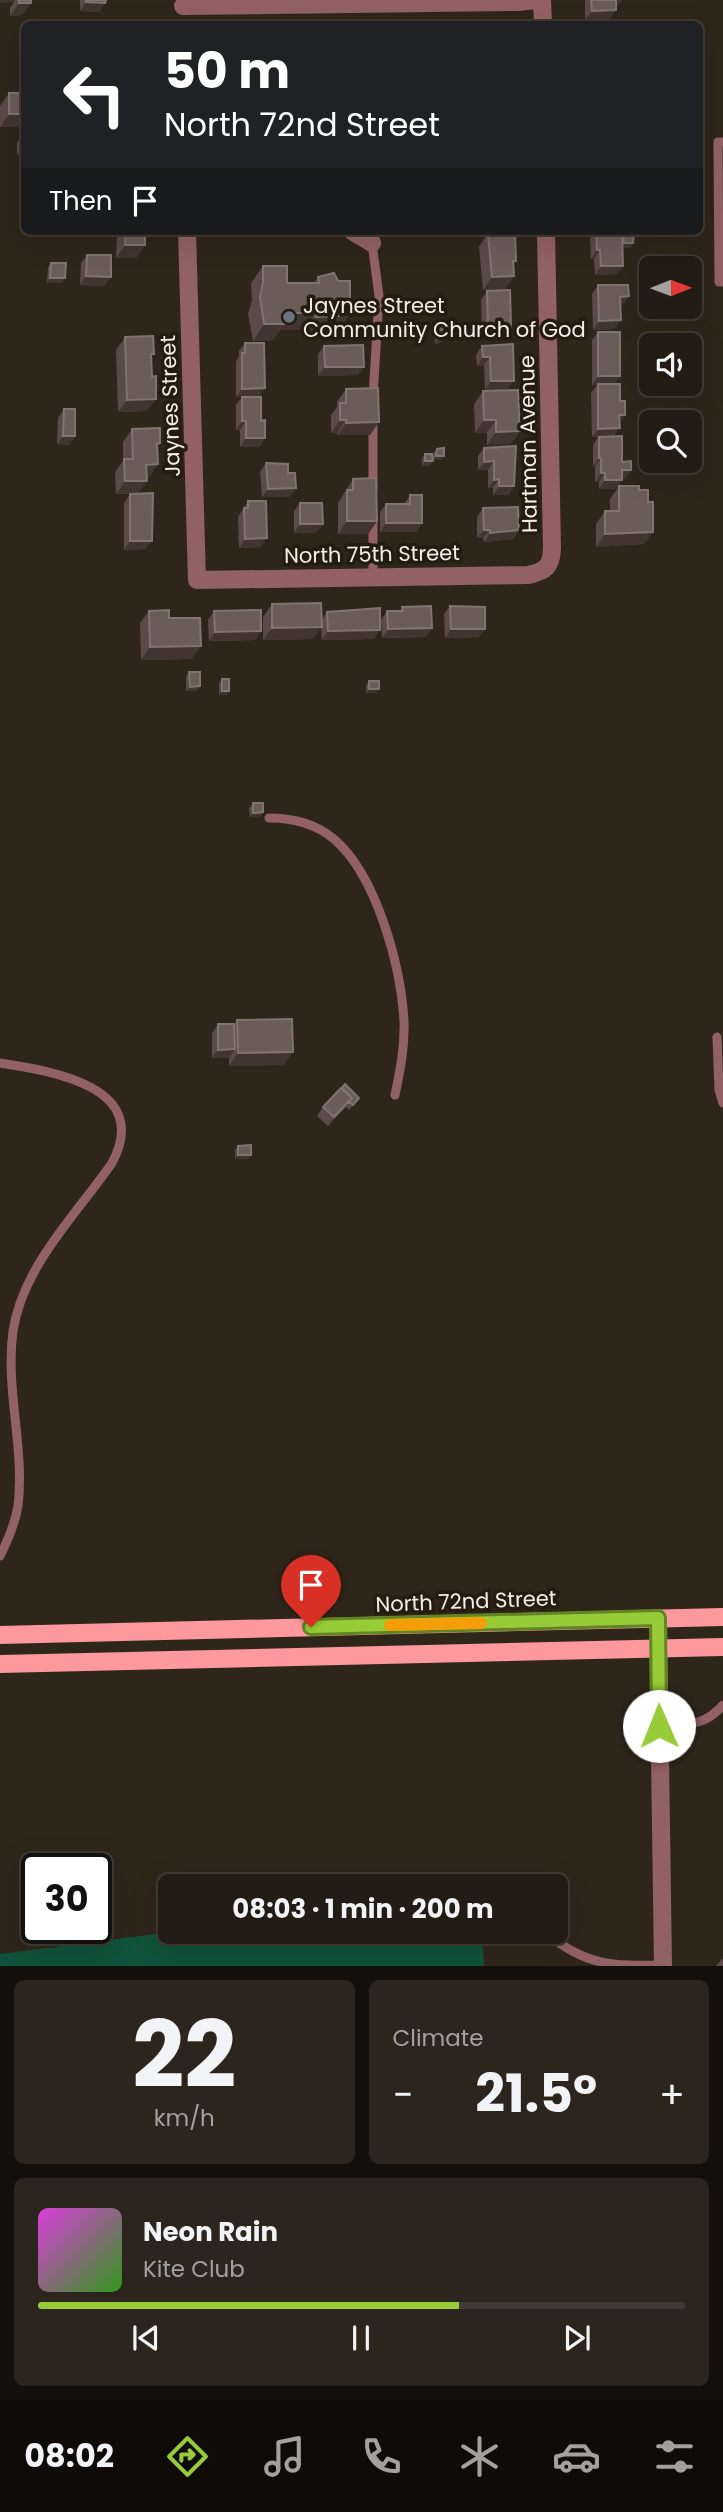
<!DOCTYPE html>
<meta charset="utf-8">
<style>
:root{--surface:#231c14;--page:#2b251d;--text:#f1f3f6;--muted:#a3a1a0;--line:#403a34;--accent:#97cc38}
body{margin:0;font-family:Poppins,sans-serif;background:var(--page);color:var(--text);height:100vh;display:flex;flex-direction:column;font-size:26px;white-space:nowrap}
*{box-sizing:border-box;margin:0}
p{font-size:23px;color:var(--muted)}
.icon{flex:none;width:38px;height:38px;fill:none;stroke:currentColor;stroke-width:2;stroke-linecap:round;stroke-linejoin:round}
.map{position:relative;height:1966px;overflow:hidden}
.sheet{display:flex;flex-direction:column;gap:14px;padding:14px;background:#130f0b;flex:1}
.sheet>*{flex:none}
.banner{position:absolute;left:21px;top:21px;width:682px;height:214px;border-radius:10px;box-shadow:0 7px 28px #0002,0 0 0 2px var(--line);background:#202124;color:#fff;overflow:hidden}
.needle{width:46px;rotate:89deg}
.controls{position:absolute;left:639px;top:256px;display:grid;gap:14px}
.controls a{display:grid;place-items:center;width:63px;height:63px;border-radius:10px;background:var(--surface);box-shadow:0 7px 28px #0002,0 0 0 2px var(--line);font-size:35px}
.speed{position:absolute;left:21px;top:1853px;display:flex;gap:14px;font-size:35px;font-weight:700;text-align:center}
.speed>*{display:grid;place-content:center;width:91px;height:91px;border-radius:50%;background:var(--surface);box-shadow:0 7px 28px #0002,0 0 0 2px var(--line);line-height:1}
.speed .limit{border:4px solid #111;border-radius:10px;background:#fff;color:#111}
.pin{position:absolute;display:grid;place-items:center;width:60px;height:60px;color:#fff;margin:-72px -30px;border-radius:50% 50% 50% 0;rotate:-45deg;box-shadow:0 0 7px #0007}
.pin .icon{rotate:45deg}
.me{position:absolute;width:77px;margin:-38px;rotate:359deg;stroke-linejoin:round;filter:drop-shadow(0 0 5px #0008)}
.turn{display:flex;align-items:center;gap:24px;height:147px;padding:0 28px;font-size:32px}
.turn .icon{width:91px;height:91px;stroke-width:2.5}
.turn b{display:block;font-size:49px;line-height:60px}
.then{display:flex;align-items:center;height:66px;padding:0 28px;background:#0003;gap:14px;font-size:26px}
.big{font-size:52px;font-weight:700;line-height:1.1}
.sheet .widget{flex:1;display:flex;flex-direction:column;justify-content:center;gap:10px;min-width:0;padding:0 24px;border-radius:10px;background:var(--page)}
.sheet .dial{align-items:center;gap:0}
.dial b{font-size:91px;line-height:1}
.song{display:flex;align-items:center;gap:21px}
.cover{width:84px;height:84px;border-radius:10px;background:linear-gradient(135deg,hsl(300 70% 55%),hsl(110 70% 35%))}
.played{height:7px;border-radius:4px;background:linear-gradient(90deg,var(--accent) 65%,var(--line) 65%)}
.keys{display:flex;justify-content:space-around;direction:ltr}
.heat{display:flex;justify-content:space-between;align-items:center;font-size:38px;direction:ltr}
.sheet .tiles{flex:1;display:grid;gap:14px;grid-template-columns:1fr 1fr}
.widget:last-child{grid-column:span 2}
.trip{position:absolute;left:158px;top:1874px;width:410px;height:70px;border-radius:10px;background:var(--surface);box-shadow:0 7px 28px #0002,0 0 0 2px var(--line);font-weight:700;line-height:70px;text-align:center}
.tabs{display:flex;height:112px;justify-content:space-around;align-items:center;background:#0e0b08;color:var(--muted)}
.tabs .icon{width:49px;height:49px}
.tabs .current{color:var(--accent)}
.tabs b{font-size:32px;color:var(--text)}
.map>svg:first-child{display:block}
</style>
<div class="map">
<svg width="723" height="1966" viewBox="0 0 723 1966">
<rect width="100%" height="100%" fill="#2f261a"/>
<path fill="#10523b" d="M172 1932H473L483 1948 484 1966H0V1954Z"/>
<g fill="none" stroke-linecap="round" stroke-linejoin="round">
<path stroke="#926163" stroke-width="9" d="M723 142H718L719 282H723
M372 243 379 296 373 398
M373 489V419
M373 577V517
M269 818C292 818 316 824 334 839 377 876 401 967 404 1021 405 1047 400 1071 395 1095
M717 1037 719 1090 723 1103
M0 1063C51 1071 153 1086 112 1163 76 1215 23 1266 13 1331 5 1389 25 1448 18 1506 15 1524 8 1540 0 1556
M659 1726C686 1724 704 1727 723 1705
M545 1932C585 1966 612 1966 663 1965"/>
<path stroke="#926163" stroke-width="18" d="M542 0 543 24
M183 6 518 2 536 0
M187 231 197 580 528 575C546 571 551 567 552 549L546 231
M352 231 372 243
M658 1618 663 1966"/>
<path stroke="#fd999e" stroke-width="18" d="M0 1635 723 1617
M0 1664 723 1647"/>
</g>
<path fill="#5b4a47" d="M0 0H31V3L22 15 10 16V8L14 2Z
M80 0H106L105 3 99 12 80 11Z
M585 0H622L616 6 610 19H585Z
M9 93H24V168H23V155H17V143L21 137V127H0V106Z
M104 231H145V245L136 258H116L117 236H104Z
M489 231H515L514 276 505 289 483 290 479 247Z
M594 231H622V235L624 233 633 243 630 248H623V266L617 274 595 275 594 259H591L590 237Z
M87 255 105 286 80 285 81 263Z
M51 263 62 283H47L48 267Z
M263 266 287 283H314L318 277 350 313 339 330H329L327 333H305V329L280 330 273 340 253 341 248 314 252 300 251 283Z
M598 285 629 296 622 305H620L614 329 593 330 592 294Z
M487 291 505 335 482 336 481 300Z
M438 325 444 339 440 343 435 344 434 329Z
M598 332 620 376 614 384 619 424 614 436 622 462 631 470 625 479H622L616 489H599V482H595V466H593V445L598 437H592L591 393 597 385H592V340Z
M125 337 147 411 118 412 116 350Z
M245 343 259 397 265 438 259 447H240V430H236V405L242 397H236V361L239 357V351Z
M513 344 508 389 485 390 484 365 477 366 476 355 482 346Z
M324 346 358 375 318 376V354Z
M346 389 370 435H337V433H331V415L337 407V402Z
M483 391 520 431 511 444 487 445V433H475L474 404Z
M64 409 75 436 69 445 57 444 58 418Z
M132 429 157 447 158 464 149 477H147V481L138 493 116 494 115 472 123 461V442Z
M484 448 514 486 508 495H493V488H488V470H478V456Z
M437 449 441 460H433V453Z
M425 454 433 461 429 466H422V458Z
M266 463 290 497H262L260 472Z
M353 479 377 521 368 534H338V503Z
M619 486 639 490 648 502 644 544 596 547V524L605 511H610V499Z
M130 494 146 549 124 550V503Z
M410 495 422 523 416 532H380V512L386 504H404Z
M248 501 261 547 239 548 238 517Z
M300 503 316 533H294V511Z
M483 508 513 539 484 542 483 538H477V517Z
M272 604 322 619 327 612 374 639 322 640 321 627 313 639 263 640V617Z
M450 606 479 637 445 638 444 614Z
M402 607 432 628 426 637 382 638 381 620 387 611H400Z
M149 611 169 618 192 659 141 660 140 623Z
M214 611 261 631 255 640 209 641 208 620Z
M189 672 200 686 197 691H186V676Z
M222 679 229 691 226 695H219V683Z
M369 681 379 689 375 693H366V685Z
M253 803 263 812 260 817H250L249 808Z
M237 1020 284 1065 229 1066V1058H212V1033L218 1024H234Z
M341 1088 356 1102 349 1110 346 1107 328 1126 317 1116 323 1107Z
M238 1146 248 1159H235V1150Z
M723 1958V1966H716L721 1960Z"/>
<path fill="#42342e" d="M0 0H15L14 2 0 3Z
M614 0H622L617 6 610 7Z
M86 2 105 3 99 12 80 11Z
M19 3H31L22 15 10 16Z
M616 10 610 19H585L592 11Z
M9 114H24V121L21 127H0Z
M24 144V153L23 155H17Z
M107 231H121L117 236H104Z
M623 243H633L630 248H620Z
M125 245H145L136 258H116Z
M597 250H600L594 259H591Z
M601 266H623L617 274 595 275Z
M86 276 111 277 105 286 80 285Z
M514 276 505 289 483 290 492 277Z
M50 278H65L62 283H47Z
M629 296 622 305H614L620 297Z
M284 313H316L305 329 280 330 273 340 253 341 264 324Z
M339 313H350L339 330H329L327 333H305L316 317Z
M621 320 614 329 593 330 599 321Z
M488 327H511L505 335 482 336Z
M438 339H444L440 343 435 344Z
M483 357H490L484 365 477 366Z
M325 367H364L358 375 318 376Z
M598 376H620L614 385H592Z
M491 381H514L508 389 485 390Z
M265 388 259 397H236L242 389Z
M156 399 147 411 118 412 127 400Z
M619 415H625L619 424Z
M340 420H346L337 433H331Z
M484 420H496L487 433H475Z
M242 421H246L240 430H236Z
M379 422 370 435H337L346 423Z
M620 428 613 437H592L598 429Z
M520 431 511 444 487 445 496 432Z
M63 436H75L69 445 57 444Z
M246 438H265L259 447H240Z
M436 456H444L441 460H433Z
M599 458H601L595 466H593Z
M425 461H433L429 466H422Z
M494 461 488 470H478L484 462Z
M158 464 149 477H137L146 465Z
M622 470H631L625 479H616Z
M601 473H605L599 482H595Z
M499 479 493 488H488L494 480Z
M605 480H622L616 489H599Z
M125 481H147L138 493 116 494Z
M499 486H514L508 495H493Z
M296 488 290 497H262L268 489Z
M347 521H377L368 534H338Z
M386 523H422L416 532H380Z
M300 524H323L316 533H294Z
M484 530H490L483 538H477Z
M519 530 513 539 484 542 490 533Z
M653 532 644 544 596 547 605 534Z
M267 538 261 547 239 548 245 539Z
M130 541H152L146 549 124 550Z
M322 627 313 639 263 640 272 628Z
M432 628 426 637 382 638 388 629Z
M451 629H485L479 637 445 638Z
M380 630 374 639 322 640 328 631Z
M261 631 255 640 209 641 215 632Z
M201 646 192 659 141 660 150 647Z
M200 686 197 691H186L190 687Z
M369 689H379L375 693H366Z
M222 691H229L226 695H219Z
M263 812 260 817H250L253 813Z
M235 1049 229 1058H212L218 1050Z
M293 1052 284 1065 229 1066 238 1053Z
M352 1098 346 1106 328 1126 334 1117Z
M238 1155H251L248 1159H235Z"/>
<path fill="#6b5c58" stroke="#81736e" stroke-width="2" d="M19 0H31V3H19Z
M86 0H106L105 3 86 2Z
M591 0H616V10L592 11Z
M9 93H24V114H9Z
M126 231H145V245H125Z
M493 231H515L516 261H513L514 276 492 277 488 234H493Z
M596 231H622L623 266H601L600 250H597Z
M624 233H634L633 243H623Z
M87 255H111V277L86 276Z
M51 263H66L65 278H50Z
M263 266H287V283H319L318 277 334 273 338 281H350V313H339V316L316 317V313H284V324H264L260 297 263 283Z
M598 285H628L629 296 620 297 621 320 599 321Z
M510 290 511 327H488L487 291Z
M443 324 444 339H438V325Z
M598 332H620V376H598Z
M153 336 154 354H151L152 377 156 376V399L127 400 125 337Z
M245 343H264L265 388 242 389V353H245Z
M513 344 514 381H491L490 357H483L482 346Z
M363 345 364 367H325L324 346Z
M598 384H620V401H625V415H619L620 428 598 429Z
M378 388 379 422 346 423V420H340V403H346V389Z
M518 390 520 431 496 432V420H484L483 391Z
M242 397H261V421L265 420V438H246V421H242Z
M64 409H75V436H63Z
M160 428V443L157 444 158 464 146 465 147 481H125L124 459H133L132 429Z
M622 436V462L631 461V470H622V480H605V473H601V458H599V437Z
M516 446 514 486H499V479L494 480V461L484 462V448Z
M444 448V456H436L437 449Z
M425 454H432L433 461H425Z
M266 463 288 464V473H295L296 488 268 489Z
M376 478 377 521H347V490H353V479Z
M619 486H639V490H648V502H653V532L605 534V511H619Z
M153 493 152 541H130V494Z
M410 495H422V523H386V504H410Z
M248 501H266L267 538 245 539 244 508H248Z
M300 503H322L323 524H300Z
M518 507 519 530 490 533V530H484L483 508Z
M321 603 322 627 272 628V604Z
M431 606 432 628 388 629 387 611H403L402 607Z
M450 606 485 607V629H451Z
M380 608V630L328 631 327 612Z
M169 610V618H200L201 646 150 647 149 611Z
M261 610V631L215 632 214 611Z
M189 672H200V686L190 687Z
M222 679H229V691H222Z
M369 681H379V689H369Z
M253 803H263V812L253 813Z
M292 1019 293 1052 238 1053 237 1020Z
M218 1024H234L235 1049 218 1050Z
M345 1084 359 1098 353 1105 349 1102 352 1098 342 1088Z
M341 1088 352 1098 334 1117 323 1107Z
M251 1145V1155H238V1146Z"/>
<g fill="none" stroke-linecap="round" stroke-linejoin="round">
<g stroke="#628524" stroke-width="18">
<path id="route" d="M311 1627 658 1618 659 1726"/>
</g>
<use href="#route" stroke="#97cc38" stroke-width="12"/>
<path stroke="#f59e0b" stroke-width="12" d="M390 1625 481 1623"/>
</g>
<circle fill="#6b7280" stroke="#251c10" stroke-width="2.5" cx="289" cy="317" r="7"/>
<g text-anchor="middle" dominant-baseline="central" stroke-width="7" stroke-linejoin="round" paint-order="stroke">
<g font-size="21" fill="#f5eee6" stroke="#251c10" text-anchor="start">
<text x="303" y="305">Jaynes Street<tspan x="303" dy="24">Community Church of God</tspan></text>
</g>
<g font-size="21" fill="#f5eee6" stroke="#251c10">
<text transform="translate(170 406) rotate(-92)">Jaynes Street</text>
<text transform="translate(528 444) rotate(-91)">Hartman Avenue</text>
<text transform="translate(372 554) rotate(-1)">North 75th Street</text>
<text transform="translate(466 1601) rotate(-2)">North 72nd Street</text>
</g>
</g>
</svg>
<div class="controls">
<a><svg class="needle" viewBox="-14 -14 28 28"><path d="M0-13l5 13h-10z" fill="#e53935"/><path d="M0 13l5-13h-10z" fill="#a3a1a0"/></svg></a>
<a><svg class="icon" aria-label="sound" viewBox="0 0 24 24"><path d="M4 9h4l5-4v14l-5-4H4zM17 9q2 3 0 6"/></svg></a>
<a><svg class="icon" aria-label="search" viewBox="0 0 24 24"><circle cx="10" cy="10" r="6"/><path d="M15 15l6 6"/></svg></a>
</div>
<div class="speed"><div class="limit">30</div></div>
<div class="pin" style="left:311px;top:1627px;background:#d93025"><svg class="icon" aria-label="arrive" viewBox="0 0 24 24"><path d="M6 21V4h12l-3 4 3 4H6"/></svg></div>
<svg class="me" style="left:659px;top:1726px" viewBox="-20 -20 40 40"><circle r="19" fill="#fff"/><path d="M0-13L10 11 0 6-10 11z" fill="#97cc38"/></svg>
<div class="trip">08:03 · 1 min · 200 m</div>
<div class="banner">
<div class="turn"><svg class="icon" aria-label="left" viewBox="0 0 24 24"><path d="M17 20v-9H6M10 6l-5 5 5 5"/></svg><div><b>50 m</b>North 72nd Street</div></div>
<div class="then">Then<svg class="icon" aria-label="arrive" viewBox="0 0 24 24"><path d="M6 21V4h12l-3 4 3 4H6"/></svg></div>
</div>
</div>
<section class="sheet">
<div class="tiles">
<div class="widget dial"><b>22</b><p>km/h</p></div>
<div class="widget"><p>Climate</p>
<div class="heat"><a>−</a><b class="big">21.5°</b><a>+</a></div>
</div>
<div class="widget">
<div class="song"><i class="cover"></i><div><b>Neon Rain</b><p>Kite Club</p></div></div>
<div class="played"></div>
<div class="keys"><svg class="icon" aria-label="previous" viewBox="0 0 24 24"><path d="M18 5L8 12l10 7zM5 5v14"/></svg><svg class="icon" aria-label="pause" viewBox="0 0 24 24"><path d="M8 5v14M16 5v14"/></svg><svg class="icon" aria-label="next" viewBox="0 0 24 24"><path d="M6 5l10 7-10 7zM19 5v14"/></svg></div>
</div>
</div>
</section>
<nav class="tabs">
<b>08:02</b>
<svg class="icon current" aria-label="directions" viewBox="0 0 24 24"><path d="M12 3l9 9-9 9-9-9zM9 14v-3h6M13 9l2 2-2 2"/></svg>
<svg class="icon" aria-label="music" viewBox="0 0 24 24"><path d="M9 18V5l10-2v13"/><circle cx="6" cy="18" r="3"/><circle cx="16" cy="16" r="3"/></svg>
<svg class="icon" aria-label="phone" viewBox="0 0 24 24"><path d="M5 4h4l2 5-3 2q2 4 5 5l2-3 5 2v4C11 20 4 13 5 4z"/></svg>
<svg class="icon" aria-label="climate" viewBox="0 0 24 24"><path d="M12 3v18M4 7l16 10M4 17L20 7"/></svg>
<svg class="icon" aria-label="car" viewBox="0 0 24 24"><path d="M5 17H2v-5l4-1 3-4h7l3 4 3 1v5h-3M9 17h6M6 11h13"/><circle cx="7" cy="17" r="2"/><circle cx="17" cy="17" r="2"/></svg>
<svg class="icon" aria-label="filters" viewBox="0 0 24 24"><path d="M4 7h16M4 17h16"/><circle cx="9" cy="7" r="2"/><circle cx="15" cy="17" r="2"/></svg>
</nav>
